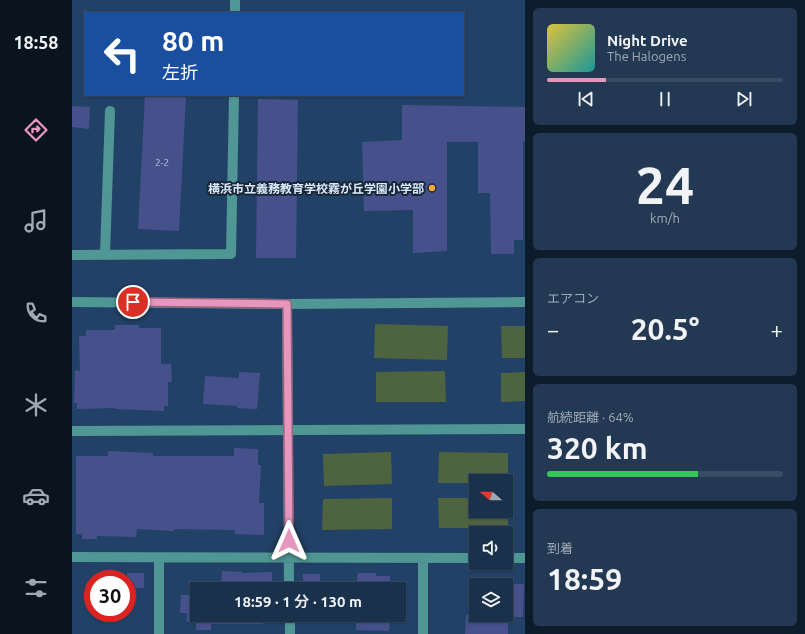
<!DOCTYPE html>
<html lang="ja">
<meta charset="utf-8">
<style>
:root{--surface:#1a314c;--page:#233953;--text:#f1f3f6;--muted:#9fa9b5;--line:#384c64;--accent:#e797bd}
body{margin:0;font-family:Ubuntu,"Noto Sans JP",sans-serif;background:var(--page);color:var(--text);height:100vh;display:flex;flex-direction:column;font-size:15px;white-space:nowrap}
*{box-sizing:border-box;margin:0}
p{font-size:13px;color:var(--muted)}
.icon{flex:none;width:22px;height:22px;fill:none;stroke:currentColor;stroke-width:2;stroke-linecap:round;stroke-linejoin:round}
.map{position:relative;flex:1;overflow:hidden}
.side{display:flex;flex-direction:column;gap:8px;padding:8px;background:#0e1b2a;width:280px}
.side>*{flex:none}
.hud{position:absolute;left:12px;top:12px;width:380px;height:84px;border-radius:0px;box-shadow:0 1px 3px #0004,0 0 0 1px var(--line);background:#1a4fa0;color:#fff;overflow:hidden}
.needle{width:26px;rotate:290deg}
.buttons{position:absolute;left:397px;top:474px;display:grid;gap:8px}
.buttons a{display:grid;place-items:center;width:44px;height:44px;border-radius:0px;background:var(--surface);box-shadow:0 1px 3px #0004,0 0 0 1px var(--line);font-size:20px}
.speed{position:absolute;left:12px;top:570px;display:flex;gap:8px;font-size:20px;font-weight:700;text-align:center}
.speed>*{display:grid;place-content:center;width:52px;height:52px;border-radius:50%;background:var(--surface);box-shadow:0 1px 3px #0004,0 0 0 1px var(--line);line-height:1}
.speed .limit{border:6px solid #d22;background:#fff;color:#111}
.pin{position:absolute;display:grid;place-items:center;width:34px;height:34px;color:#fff;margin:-17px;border:2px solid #fff;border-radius:50%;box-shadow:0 1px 4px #0007}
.me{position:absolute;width:44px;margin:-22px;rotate:0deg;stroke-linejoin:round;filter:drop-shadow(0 0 3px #0008)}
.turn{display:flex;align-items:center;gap:14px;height:84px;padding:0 12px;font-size:18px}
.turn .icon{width:52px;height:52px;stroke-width:2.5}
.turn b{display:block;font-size:28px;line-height:34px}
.big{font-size:30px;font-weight:600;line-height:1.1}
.side .tile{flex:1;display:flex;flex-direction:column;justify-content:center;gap:6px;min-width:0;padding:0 14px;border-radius:6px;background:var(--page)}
.side .dial{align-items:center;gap:0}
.dial b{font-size:52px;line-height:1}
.song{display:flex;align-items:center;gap:12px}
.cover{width:48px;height:48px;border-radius:6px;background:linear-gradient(135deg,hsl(50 70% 55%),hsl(180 70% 35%))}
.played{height:4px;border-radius:2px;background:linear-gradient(90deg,var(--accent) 25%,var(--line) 25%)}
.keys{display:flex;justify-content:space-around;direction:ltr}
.heat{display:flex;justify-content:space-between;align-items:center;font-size:22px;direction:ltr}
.charge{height:6px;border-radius:3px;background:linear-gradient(90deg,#34c759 64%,var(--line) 0)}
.trip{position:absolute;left:118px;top:582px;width:216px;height:40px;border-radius:0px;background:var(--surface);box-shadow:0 1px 3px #0004,0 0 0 1px var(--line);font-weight:600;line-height:40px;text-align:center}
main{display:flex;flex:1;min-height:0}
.tabs{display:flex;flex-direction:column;width:72px;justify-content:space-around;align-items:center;background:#0a141e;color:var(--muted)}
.tabs .icon{width:28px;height:28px}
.tabs .active{color:var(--accent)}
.tabs b{font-size:18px;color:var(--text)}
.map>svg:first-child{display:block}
</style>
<main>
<nav class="tabs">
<b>18:58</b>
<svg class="icon active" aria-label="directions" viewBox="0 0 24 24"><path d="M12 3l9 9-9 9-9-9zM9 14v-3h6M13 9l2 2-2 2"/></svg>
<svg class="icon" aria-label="music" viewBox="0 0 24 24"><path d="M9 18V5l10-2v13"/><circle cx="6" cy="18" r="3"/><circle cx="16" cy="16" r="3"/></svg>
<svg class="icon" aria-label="phone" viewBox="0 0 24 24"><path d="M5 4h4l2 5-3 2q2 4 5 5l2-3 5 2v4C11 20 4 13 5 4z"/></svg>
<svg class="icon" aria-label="climate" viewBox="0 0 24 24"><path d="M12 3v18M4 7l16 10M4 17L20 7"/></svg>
<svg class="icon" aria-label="car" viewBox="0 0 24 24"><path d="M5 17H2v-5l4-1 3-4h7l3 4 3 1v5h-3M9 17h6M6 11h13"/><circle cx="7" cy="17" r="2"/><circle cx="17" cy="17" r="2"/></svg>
<svg class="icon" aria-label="filters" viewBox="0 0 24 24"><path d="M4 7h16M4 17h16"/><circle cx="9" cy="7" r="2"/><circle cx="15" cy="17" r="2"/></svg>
</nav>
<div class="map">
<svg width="453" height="634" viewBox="0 0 453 634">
<rect width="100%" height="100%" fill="#224166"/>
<path fill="#4e6340" d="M303 324 376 326 375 360 302 358Z
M429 326H453V358H430Z
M373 371 374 402H304V372Z
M453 372V401L429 402V373Z
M319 452 320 484 252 486 251 454Z
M367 452 436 453V484H434V481H404V483H366Z
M320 498V529L250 530 251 499Z
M366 498H404V511H434V498H436V528H367Z"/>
<path fill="#46518c" d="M73 95H114L107 231 66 229Z
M186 99 226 100 224 258H184Z
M330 105 453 107V141H451V240H442V254H419L418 193H406V142H375V251L341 253V210L292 211 290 142 330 140Z
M0 106 18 107 17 129 0 127Z
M43 325H67V328H89V364H99L100 382H96V406H92V411L43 409V408L5 409V403H2L3 370 8 371 7 336H14V330H43Z
M167 372 188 373 185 409 165 408V406L131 404 133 376 167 378Z
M162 448 186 449V465H189L187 503H192V535L163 534V530L102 529V531L65 529 64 537 25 536V539H10V534H4V456H36V451L81 453V456H162Z
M150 571 171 572V573L200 572V589H149Z
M55 573H72V588H55Z
M286 573H304V576H318V589H284Z
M231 574H248V589H231Z
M434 584H452L451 617H436V634H393L394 615H434Z
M109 595H125V615H191V624H139V630H124V622H115V613H108Z
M231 615H248V619H231Z
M284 615H318L317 631 284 630Z"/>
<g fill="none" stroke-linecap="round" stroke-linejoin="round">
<path stroke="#509695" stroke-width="10" d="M163 13V0
M33 254 38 111
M0 255 159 254 162 95
M0 302 215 304 453 302
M215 304 217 589
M0 431 453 429
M0 557 404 558
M87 558V634
M351 558V634
M434 558H453
M218 615V634"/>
</g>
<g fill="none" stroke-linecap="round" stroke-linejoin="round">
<g stroke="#96627b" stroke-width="10">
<path id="route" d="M61 302 215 304 217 541"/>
</g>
<use href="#route" stroke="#e797bd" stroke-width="7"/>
</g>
<circle fill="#eea83c" stroke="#192738" stroke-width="1.5" cx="360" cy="188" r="4"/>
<g text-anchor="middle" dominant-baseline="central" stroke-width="4" stroke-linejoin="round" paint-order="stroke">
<g font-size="10" fill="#b6c3e0">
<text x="90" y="162">2-2</text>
</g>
<g font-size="12" font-weight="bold" fill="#dbe9fc" stroke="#192738" text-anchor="end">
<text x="352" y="188">横浜市立義務教育学校霧が丘学園小学部</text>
</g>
</g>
</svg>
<div class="buttons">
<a><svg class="needle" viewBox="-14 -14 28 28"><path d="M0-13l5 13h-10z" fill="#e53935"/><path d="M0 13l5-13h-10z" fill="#9fa9b5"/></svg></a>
<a><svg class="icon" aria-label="sound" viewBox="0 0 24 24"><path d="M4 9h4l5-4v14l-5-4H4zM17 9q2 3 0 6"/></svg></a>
<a><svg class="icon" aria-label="layers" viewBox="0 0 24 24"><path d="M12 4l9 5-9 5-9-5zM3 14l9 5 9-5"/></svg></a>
</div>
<div class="speed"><div class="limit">30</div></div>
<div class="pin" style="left:61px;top:302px;background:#d93025"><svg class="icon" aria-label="arrive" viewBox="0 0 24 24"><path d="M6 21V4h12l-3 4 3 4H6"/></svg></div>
<svg class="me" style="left:217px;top:541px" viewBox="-20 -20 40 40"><path d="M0-17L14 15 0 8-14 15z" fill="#e797bd" stroke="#fff" stroke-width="4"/></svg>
<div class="trip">18:59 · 1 分 · 130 m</div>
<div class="hud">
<div class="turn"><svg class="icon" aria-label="left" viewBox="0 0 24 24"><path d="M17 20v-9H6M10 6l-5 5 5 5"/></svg><div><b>80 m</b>左折</div></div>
</div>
</div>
<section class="side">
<div class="tile">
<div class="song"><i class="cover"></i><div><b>Night Drive</b><p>The Halogens</p></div></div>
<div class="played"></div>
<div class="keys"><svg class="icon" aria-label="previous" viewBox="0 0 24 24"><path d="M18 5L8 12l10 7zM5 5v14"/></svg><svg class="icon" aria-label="pause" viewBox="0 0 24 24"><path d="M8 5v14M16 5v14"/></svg><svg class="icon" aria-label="next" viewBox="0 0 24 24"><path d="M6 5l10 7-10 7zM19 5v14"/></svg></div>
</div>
<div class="tile dial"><b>24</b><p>km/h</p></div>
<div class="tile"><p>エアコン</p>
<div class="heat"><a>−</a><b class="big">20.5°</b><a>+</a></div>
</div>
<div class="tile"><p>航続距離 · 64%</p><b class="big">320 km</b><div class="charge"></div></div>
<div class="tile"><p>到着</p><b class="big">18:59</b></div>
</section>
</main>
